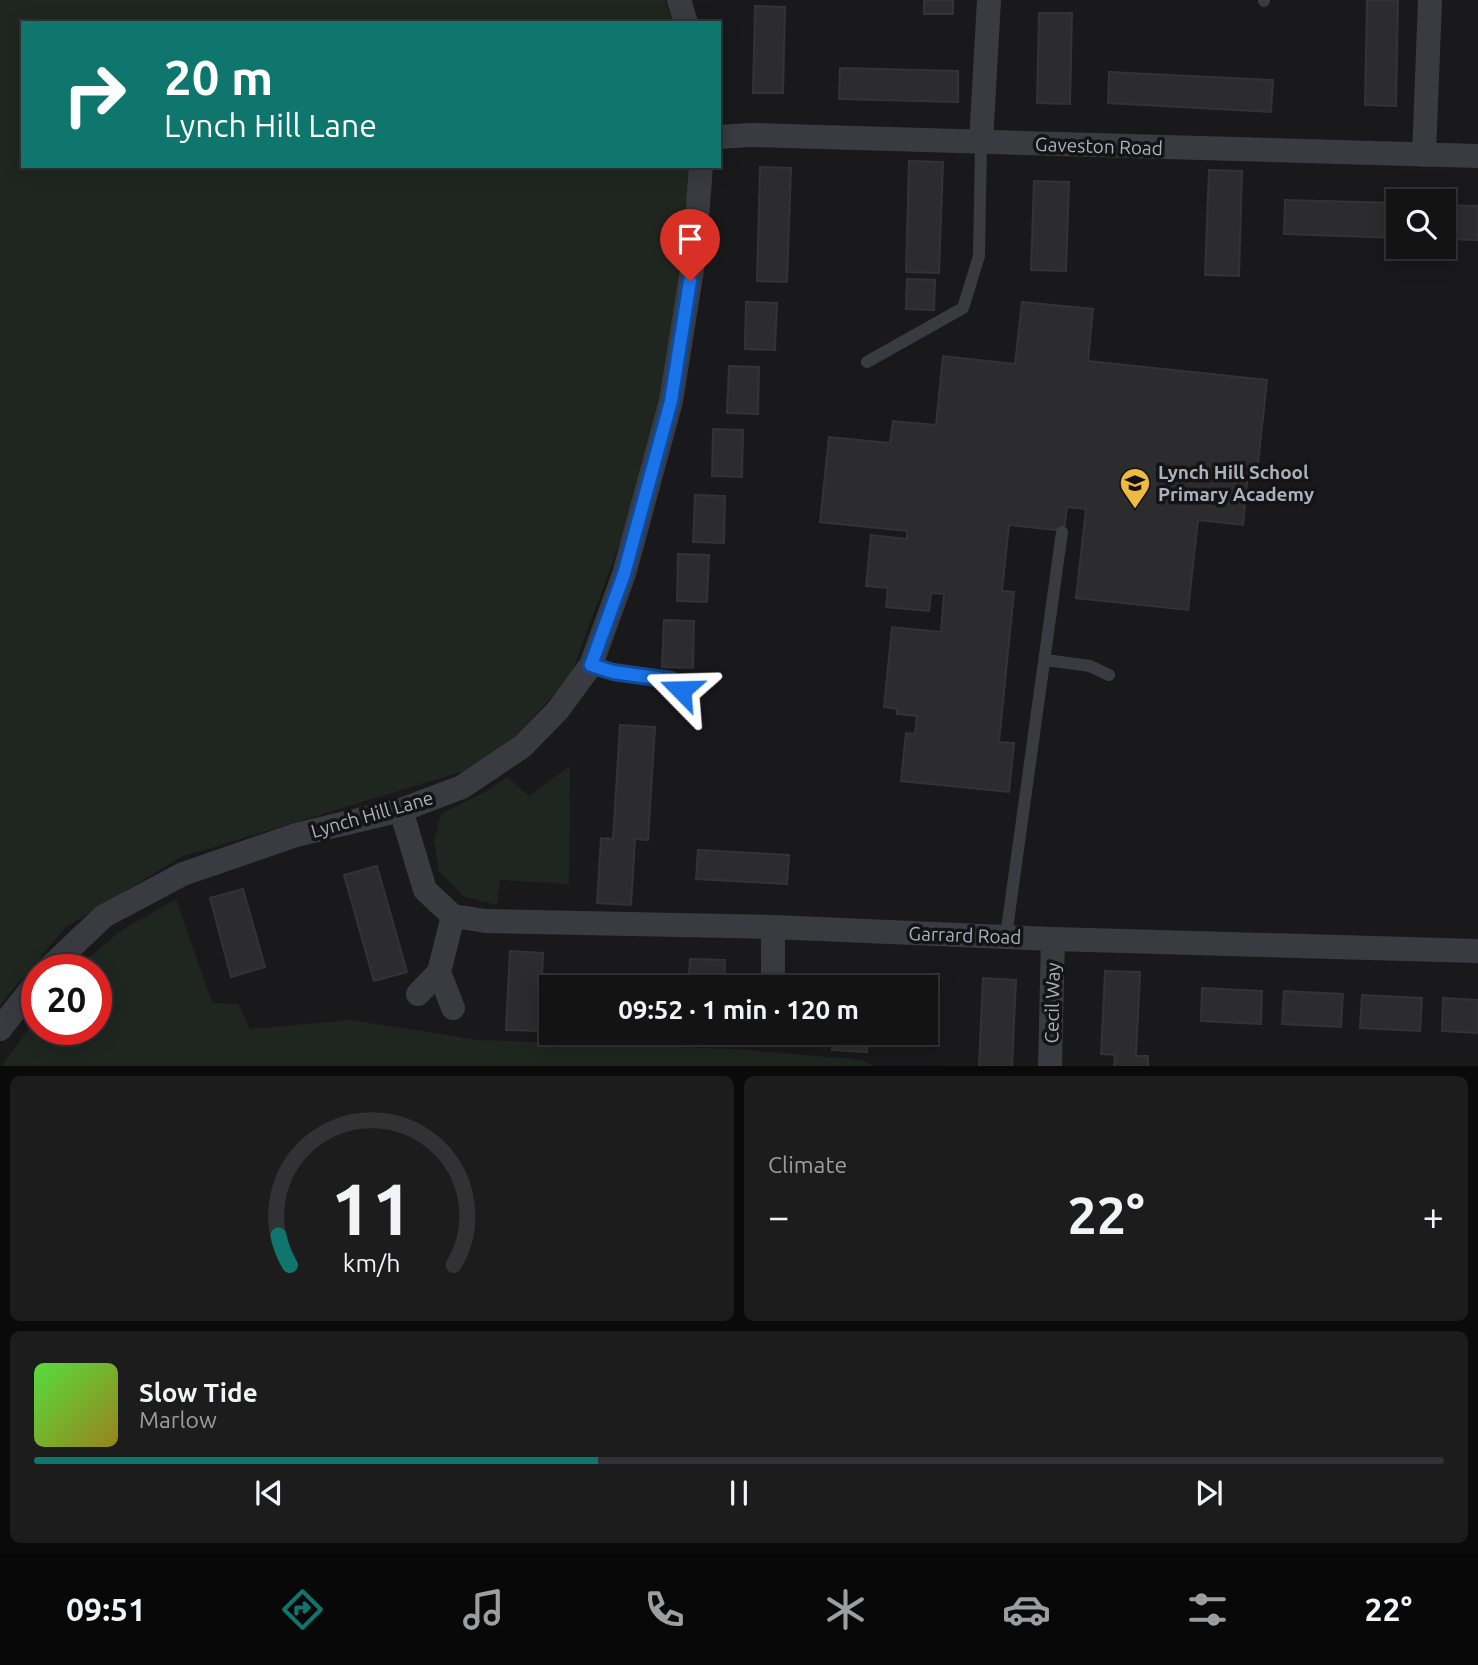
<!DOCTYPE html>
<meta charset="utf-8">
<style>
:root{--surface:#131314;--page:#1c1c1d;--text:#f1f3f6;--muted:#9d9ea0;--line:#323234;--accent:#0f766e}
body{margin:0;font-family:Ubuntu,sans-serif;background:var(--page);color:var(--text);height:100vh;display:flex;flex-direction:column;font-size:26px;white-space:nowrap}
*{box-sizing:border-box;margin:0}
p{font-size:23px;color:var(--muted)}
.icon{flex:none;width:38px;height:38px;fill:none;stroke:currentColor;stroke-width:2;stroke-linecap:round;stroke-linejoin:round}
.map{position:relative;height:1066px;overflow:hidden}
.panel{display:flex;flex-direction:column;gap:10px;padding:10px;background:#0a0a0b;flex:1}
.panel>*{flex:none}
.top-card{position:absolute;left:21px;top:21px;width:700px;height:147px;border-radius:0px;box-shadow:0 4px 18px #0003,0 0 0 2px var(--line);background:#0f766e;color:#fff;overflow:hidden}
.buttons{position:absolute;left:1386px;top:189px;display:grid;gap:14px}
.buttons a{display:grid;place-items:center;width:70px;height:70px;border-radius:0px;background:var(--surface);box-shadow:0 4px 18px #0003,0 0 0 2px var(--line);font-size:35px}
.speed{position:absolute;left:21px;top:954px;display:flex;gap:14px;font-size:35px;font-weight:700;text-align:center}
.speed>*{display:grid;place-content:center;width:91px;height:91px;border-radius:50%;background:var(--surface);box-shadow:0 4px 18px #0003,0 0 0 2px var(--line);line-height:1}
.speed .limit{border:10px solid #d22;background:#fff;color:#111}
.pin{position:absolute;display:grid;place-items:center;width:60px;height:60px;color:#fff;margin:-72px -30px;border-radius:50% 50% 50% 0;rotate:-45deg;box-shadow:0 0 7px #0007}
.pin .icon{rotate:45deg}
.me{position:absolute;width:77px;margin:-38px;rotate:292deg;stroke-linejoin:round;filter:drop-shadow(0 0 5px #0008)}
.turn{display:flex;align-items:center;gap:24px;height:147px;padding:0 28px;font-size:32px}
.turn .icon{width:91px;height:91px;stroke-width:2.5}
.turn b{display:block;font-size:49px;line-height:60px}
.big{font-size:52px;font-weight:700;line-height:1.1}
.panel .widget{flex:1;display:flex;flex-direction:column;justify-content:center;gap:10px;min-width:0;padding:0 24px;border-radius:10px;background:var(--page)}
.panel .dial{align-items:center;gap:0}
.dial svg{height:182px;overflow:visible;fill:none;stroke:var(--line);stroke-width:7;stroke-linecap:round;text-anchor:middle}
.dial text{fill:var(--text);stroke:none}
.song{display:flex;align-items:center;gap:21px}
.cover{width:84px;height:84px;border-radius:10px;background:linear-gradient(135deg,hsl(110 70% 55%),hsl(50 70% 35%))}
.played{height:7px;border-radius:4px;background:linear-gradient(90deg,var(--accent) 40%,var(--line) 40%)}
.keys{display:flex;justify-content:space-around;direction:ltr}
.heat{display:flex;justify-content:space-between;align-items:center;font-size:38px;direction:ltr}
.panel .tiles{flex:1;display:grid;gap:10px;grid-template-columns:1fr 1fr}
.widget:last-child{grid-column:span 2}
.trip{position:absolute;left:539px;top:975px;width:399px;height:70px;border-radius:0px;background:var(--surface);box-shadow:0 4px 18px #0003,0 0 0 2px var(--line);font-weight:700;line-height:70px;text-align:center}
.dock{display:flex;height:112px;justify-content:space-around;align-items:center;background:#080808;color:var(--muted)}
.dock .icon{width:49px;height:49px}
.dock .selected{color:var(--accent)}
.dock b{font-size:32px;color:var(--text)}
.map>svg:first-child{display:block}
</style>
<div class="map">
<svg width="1478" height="1067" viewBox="0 0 1478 1067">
<rect width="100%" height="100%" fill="#19191b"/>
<path fill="#1f2620" d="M0 0H665L673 23H23V166H694L695 172 650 461 571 675 494 762 181 857 66 927 0 1005Z
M570 766 569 884 500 880 497 905 463 896 439 871 434 841 441 814 483 793 507 777 529 796Z
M176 899 212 1003 238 1004 250 1029 350 1020 479 1040 737 1049 863 1060 873 1066H2L37 1017V1029H96V970L75 969 122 930Z"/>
<path fill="#2c2c2f" stroke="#333337" stroke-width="2" d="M924 0H953V14H924Z
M1367 0H1398L1396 106 1365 105Z
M755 6 785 7 783 93H753Z
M1039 13H1072L1070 104 1037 103Z
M840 68 958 71V102L839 99Z
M1109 72 1273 80 1271 112 1108 103Z
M909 161 943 162 939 273 906 272Z
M760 167 791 168 787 282 757 281Z
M1209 170 1242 171 1239 276 1205 275Z
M1034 181 1069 182 1066 271 1031 270Z
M1285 200 1398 203V238L1284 234Z
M1444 205 1478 206V240L1444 239Z
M907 279 935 280 934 310 906 309Z
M746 302 777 303 775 350 745 349Z
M1022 302 1093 309 1088 361 1267 380 1257 473 1248 472 1243 525 1198 520 1188 610 1076 598 1086 509 1067 507 1064 531 1009 525 1002 591 1014 592 999 742 1014 743 1009 792 901 781 906 733 915 734 917 716 897 714V709L884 707 892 627 941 632 944 594 931 593 929 611 886 607 888 588 866 586 871 535 907 539V531L820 522 829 437 890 443 893 421 936 425 943 356 1015 364Z
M729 366 759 367 758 414 727 413Z
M713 429 743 430 742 477 712 476Z
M695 495 725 496 724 543 693 542Z
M678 554 709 555 707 602 677 601Z
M664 620 694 621 693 668 662 667Z
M620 725 655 727 648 840 635 839 631 905 597 903 601 838 613 839Z
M698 850 789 855 787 884 696 879Z
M377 866 407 972 374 981 344 875Z
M243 889 265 967 231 977 210 898Z
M510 951 543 953 540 1031 506 1030Z
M690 959 725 960 724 987H688Z
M1105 971 1140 972 1136 1056H1148V1067H1114L1115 1055 1101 1054Z
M835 975 870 976V987H835Z
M983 978 1016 980 1012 1067H979Z
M1202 988 1262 991 1261 1024 1201 1021Z
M1284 991 1343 994 1341 1027 1282 1024Z
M1362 995 1422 998 1420 1031 1360 1028Z
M1443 998 1478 1000V1033L1442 1031Z
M686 1032H722L721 1043 686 1041Z
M833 1032H868L867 1052 832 1050Z"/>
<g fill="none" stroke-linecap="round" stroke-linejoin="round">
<path stroke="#3a3b40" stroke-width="12" d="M1264 1V0
M867 362 963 308 979 256 981 142
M1046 660 1090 666 1109 675
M591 665 613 672 671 680 692 700
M1006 936 1062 532"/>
<path stroke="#3a3b40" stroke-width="24" d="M679 0 686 23
M719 137 751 135 1478 156
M981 142 989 0
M1424 155 1430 0
M401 810 425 890 453 916 439 972 453 1008
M453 916 486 921 773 927 1053 939 1478 951
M773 927V987
M47 970 104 916 183 874 296 835 401 810 462 787 523 746 558 710 591 665 624 574 671 401 694 257 701 166
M418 994 439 972
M0 1029 37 982
M1050 1067 1053 939"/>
</g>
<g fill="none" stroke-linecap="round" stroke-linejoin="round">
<g stroke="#114b97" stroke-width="18">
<path id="route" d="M681 690 671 680 613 672 591 665 624 574 671 401 690 281"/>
</g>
<use href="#route" stroke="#1a73e8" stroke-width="12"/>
</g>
<defs>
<g id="school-pin" transform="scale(1.575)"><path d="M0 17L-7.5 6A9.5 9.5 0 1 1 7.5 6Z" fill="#eeba3f" stroke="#141416"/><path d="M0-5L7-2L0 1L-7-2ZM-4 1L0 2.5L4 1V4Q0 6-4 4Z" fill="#111"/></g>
</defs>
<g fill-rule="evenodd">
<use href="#school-pin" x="1135" y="483"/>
</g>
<g text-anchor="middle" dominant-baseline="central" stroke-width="7" stroke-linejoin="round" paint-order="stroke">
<g font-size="19" fill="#acb0bb" stroke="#141416">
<text transform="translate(1099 146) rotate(2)">Gaveston Road</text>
<text transform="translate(372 814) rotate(-16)">Lynch Hill Lane</text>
<text transform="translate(965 935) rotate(2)">Garrard Road</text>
<text transform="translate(1052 1003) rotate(-89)">Cecil Way</text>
</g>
<g font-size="19" font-weight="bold" fill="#acb0bb" stroke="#141416" text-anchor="start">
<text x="1158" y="472">Lynch Hill School<tspan x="1158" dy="22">Primary Academy</tspan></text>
</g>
</g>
</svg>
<div class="buttons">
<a><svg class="icon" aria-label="search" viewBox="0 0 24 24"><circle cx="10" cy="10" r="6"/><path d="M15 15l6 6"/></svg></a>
</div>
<div class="speed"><div class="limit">20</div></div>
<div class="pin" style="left:690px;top:281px;background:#d93025"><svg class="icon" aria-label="arrive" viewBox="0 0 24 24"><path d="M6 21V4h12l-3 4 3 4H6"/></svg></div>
<svg class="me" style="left:681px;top:690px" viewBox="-20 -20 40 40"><path d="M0-17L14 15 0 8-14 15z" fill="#1a73e8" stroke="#fff" stroke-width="4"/></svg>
<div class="trip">09:52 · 1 min · 120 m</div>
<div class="top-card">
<div class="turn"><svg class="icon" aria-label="right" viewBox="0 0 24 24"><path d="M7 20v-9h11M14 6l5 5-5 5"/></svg><div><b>20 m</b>Lynch Hill Lane</div></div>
</div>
</div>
<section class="panel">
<div class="tiles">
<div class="widget dial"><svg viewBox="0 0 100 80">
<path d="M14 69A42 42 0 1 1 86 69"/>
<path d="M14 69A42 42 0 0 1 9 56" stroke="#0f766e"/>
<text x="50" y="56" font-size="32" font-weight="700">11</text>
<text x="50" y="72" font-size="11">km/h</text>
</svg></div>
<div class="widget"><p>Climate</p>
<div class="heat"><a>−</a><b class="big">22°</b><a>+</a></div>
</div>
<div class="widget">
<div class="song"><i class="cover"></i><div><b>Slow Tide</b><p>Marlow</p></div></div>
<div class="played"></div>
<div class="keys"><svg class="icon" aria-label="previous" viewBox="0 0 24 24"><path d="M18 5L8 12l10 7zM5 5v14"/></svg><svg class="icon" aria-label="pause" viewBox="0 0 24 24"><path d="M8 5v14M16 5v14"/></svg><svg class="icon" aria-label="next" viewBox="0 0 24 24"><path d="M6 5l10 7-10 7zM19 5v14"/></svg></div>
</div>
</div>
</section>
<nav class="dock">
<b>09:51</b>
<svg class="icon selected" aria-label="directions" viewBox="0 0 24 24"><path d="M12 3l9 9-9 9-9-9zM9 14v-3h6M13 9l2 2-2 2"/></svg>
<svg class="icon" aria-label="music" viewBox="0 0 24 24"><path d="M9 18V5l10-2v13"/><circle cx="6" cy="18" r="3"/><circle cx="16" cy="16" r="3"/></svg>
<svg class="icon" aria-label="phone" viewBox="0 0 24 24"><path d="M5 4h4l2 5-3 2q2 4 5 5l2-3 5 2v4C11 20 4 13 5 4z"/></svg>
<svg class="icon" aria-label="climate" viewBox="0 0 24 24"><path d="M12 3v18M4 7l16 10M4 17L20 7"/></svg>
<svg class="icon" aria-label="car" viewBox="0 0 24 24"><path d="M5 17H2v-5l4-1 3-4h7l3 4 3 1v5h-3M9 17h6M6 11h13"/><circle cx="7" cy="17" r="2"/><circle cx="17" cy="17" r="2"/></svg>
<svg class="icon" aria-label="filters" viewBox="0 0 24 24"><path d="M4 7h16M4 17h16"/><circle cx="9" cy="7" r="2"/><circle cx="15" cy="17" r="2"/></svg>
<b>22°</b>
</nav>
